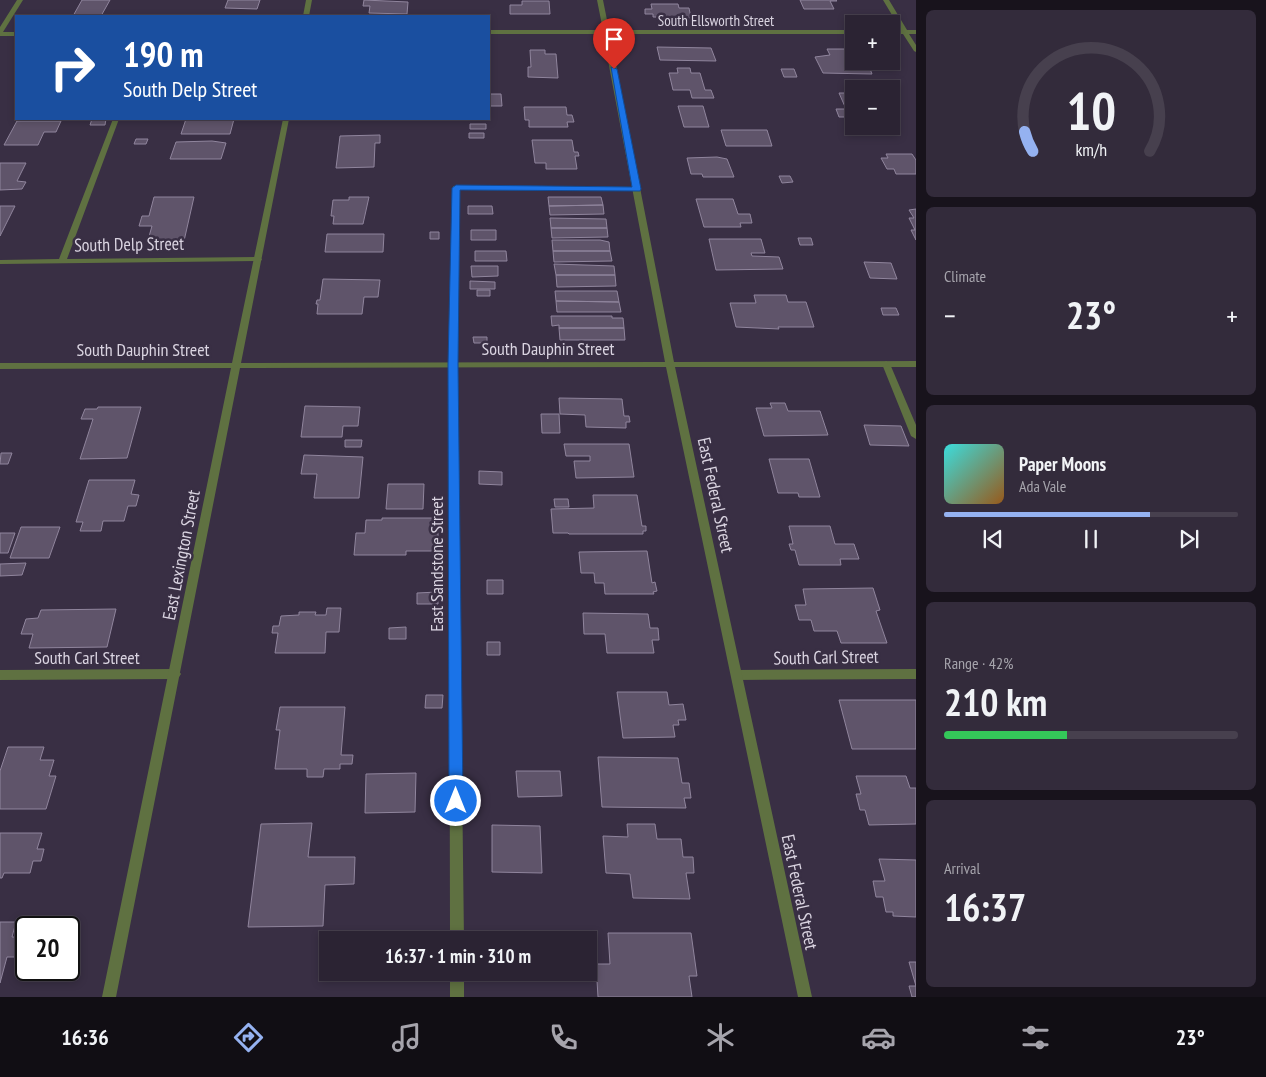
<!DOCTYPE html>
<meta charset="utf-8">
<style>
:root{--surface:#2b2333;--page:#332b3b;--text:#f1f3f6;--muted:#a6a4ac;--line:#47404e;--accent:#95b2f1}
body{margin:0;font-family:"PT Sans Narrow",sans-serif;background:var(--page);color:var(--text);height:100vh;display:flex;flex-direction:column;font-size:19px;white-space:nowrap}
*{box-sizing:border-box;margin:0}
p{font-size:16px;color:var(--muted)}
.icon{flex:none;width:28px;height:28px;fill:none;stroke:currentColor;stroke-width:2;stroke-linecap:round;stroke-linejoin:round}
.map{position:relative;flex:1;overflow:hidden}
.drawer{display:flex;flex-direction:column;gap:10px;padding:10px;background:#18131c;width:350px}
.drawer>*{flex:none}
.top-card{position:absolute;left:15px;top:15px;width:475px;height:105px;border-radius:0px;box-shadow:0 2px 8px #0003,0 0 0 1px var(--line);background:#1a4fa0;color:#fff;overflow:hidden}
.buttons{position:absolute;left:845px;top:15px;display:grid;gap:10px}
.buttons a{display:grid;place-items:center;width:55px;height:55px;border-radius:0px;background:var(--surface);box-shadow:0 2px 8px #0003,0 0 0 1px var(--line);font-size:25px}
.speed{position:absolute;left:15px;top:916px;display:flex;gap:10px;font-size:25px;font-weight:700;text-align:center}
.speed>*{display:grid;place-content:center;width:65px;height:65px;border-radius:50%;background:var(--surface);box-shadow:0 2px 8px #0003,0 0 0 1px var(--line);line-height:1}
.speed .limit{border:2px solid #111;border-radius:8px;background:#fff;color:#111}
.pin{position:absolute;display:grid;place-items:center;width:42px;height:42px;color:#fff;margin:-51px -21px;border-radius:50% 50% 50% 0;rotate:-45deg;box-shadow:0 0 5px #0007}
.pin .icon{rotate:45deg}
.me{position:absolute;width:55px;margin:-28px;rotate:0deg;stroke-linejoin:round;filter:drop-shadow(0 0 4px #0008)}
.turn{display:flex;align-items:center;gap:18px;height:105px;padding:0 25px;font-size:22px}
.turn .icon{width:65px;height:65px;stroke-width:2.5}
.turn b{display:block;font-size:35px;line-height:42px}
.big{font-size:38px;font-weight:800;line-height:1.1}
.drawer .tile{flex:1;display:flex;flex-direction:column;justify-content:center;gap:8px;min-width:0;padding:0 18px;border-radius:8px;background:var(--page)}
.drawer .dial{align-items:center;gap:0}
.dial svg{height:130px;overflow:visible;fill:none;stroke:var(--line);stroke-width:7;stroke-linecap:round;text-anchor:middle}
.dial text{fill:var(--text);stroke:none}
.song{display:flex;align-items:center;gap:15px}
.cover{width:60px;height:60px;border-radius:8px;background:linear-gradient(135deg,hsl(180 70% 55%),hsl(30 70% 35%))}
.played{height:5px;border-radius:2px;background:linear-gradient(90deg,var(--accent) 70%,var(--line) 70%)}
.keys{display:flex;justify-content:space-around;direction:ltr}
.heat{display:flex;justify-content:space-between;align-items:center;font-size:28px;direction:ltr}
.charge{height:8px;border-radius:4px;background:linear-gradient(90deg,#34c759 42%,var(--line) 0)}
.trip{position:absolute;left:319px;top:931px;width:278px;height:50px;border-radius:0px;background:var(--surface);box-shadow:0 2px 8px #0003,0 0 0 1px var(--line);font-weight:800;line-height:50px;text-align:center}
.tab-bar{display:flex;height:80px;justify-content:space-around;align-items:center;background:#110e14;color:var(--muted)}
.tab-bar .icon{width:35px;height:35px}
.tab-bar .current{color:var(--accent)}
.tab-bar b{font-size:22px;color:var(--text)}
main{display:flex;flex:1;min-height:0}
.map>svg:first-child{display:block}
</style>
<main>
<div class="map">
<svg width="916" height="997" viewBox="0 0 916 997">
<rect width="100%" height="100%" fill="#392f44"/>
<path fill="#5f546a" stroke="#90859d" d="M82 0H110L101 16H73Z
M228 0H260L257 9 225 8Z
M364 0 408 2 407 14 369 13 370 6H363Z
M800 0H836L837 1H830L834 9H804Z
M522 1H549L550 14H510V5H522Z
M651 4H678L679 8H689L691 18 653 17V14H645V9H652Z
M657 47 711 48 716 61 660 60Z
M827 49H854V61H867L872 74 823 73 815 57 830 55Z
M530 50H545V54H556L558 78 528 77V67H531Z
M677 68H690L691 73H700L705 90H711L714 98H692L690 90H673L669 73H678Z
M781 69H794L797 77H784Z
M839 93H854V117H839L836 109H846Z
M489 94H501L502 106H489Z
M678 106H703L709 127H684Z
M524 107H566L567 115H572L574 122H567L568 127H529V120H525Z
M92 119H106L105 125H90Z
M186 119H234L230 134H181Z
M17 121H61L56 132H44L38 145H4Z
M470 124H486V129H470Z
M858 126H888L891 131H860Z
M721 130H767L772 146H726Z
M469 133H484V138H469Z
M380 135V143H375L374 167 336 168 340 136Z
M136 139H148L146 144H134Z
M532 140H572L574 152H578L579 156H575L577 169H546V163H535Z
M212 141 226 143 221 159H170L176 142Z
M886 154H912L916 160V174H896L894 169H887L881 158H888Z
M717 157 727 159 734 177H703L702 174H691L687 158Z
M0 163H26L17 181 26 182 22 189 0 190Z
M779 176H790L793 182 782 183Z
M154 197H194L184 241 148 240 152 226H139L142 216H149Z
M349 197H369L363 224H333L334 216H331L333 200H349Z
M548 197H601L603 205 549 206Z
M696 199H733L738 214H750L752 223H740L741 227H704Z
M603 205 604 214 550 215 549 206Z
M0 206H15L0 236Z
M468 206H492L493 214H468Z
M916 209V240L911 230H915L909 218H914L909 210Z
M550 218 606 219 607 228H551Z
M551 228H607L608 237 552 238Z
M471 230H496V240H471Z
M430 232H439V239H430Z
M327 234H384L383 252H325Z
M798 238H811L813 245H800Z
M709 239H761L765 253H751L752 256 779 257 783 269 716 270Z
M552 240H600L609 242 610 251H553Z
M475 251H506L507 261H475Z
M553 251H610L612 261 554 262Z
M864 262 891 263 897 279 870 278Z
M554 264 614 266 615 275H556Z
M471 266H498V276L472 277Z
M556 275H615L616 286 557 287Z
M323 279 380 280 378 297H364L362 314H317L318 304H316L317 300H320Z
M470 281 495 282V289H470Z
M477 290H490V296H477Z
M555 291H617L619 302 556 301Z
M754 295H786L788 302H806L814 327H778L779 329 736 327 730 303H756Z
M556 301 619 302 621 312H557Z
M881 308H896L899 315H883Z
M551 316H612V318H623L624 328H559V325L552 326Z
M559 328H624L625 340H560Z
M473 337H487V343H474Z
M559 398 622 399 624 416H629L630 422H626V428L586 427 585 415 560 414Z
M770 403H785L788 411H820L828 435 764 436 756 408H772Z
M305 406 360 407 358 426H343L342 437H301Z
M98 407H141L127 458 80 459 93 419H81L85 409H97Z
M541 414H559L560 433H542Z
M864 425 901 426 909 446 870 445Z
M345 440H362L361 447H345Z
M564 444H629L634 477 576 478 574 461H590V456H566Z
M1 453H12L8 464H0Z
M304 455 363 457 359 498H314L317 474H301Z
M769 459H809L820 497H799L798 493H778Z
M479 471 502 472V485L479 484Z
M89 480H135L131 494 139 495 136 506H128L124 521H103L101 531H80L83 522H76Z
M388 484H424L423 509H386Z
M593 495H637L642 526H646V531H643V534H569L568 533H553L551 509 594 508Z
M554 499H568L569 507H555Z
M382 518H438V551H406V555H354L356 533H365L366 520H382Z
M789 526H830L835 544H854L859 559H840L841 565H799L795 550H791L789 544H793Z
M21 527H60L49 558H10Z
M0 533H15L8 553H0Z
M647 551 652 583 655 582 657 591 653 592 654 594H605L604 583H595L594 573H581L579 552Z
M26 563 22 575 0 576V564Z
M487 580H503V594H487Z
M873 588 880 610 876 611 887 643H841L837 631H814L811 620H799L795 605H806L803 589Z
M438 592V604H417V593Z
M327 608H341L339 632H326L325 653H275L278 633H272L273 626H279L281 616 299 615V612H316L315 615H326Z
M116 609 107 647 29 648 33 634H21L26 619 38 618 41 610Z
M583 613 648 614 650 628H658L659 640H652L654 653H607L605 634H584Z
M406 627V639H389V628Z
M487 642H500V655H487Z
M617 692H667L669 705 683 704 686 720H678L679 725H673L675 737 623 738Z
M426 695H443L442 708H425Z
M839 700H916V749H852Z
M280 707H345L341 755H353L352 764H340V769H324L323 777H307V769H275L280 730H276Z
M8 747H44L40 760H54L49 776H56L46 809H0V771Z
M598 757 678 758 682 783H689L691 798H684L686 808 602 807Z
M516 771H560L562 796 518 797Z
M416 773 415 812 365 813 366 774Z
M856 776H906L910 788H916V824L869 825 865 810H860L856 794H861Z
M312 823 308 857H355L354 884 325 885 323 926 248 927 261 824Z
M627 824H655L657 839H681L683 857H693L694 873H686L690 899 633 898 630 874 606 873 603 836 628 837Z
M492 825 540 826 542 873 492 872Z
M0 833H42L37 849H44L41 861H33L30 873H4L2 878H0Z
M879 859 916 860V917L893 916V912H886L883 897H876L873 881H885Z
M0 922H16L12 937H22L17 957H7L0 983Z
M608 933H691L697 976H689L692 997H598L596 964H610Z
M909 962H916V997H912L909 986H916Z"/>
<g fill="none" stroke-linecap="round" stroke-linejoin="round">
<path fill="#5f7141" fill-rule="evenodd" d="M113 119H119L67 259 258 257 262 259 261 261 0 264V260L59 259Z
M453 186 637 187 641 189 637 191 460 190 457 364 464 940H450L449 364Z
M886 361 890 364 916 425V439L911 436 882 364Z
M175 669 179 671 181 674 179 677 175 679 0 680V670Z
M916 669V679L737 680 733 678 731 675 733 672 737 670Z
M450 972H464V997H450Z"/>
<path fill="#5f7141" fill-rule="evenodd" d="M17 0H23L3 32H16V36H0V27Z
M306 0H312L309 16H303Z
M597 0H603L609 30H854V34H610L674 362 916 361V367H675L812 997H798L666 367 240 368 116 997H102L231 368 0 369V363H232L283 119H289L241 363 665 362 603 34H489V30H603Z
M883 0H889L907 30H916V34H909L916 45V52L914 51 903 34H891V30H901Z"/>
</g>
<path fill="#1a73e8" stroke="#114b97" d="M611 67 617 69 641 189 640 191 460 190 458 364 463 801 461 805 456 807 451 805 449 801 448 364 452 188 456 185 632 187Z"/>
<g text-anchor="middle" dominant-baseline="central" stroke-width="5" stroke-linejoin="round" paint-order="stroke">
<g font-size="15" fill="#dad4e1" stroke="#392f44">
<text x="716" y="20">South Ellsworth Street</text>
</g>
<g font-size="18" fill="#dad4e1" stroke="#392f44">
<text transform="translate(129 244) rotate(-1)">South Delp Street</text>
<text x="548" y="348">South Dauphin Street</text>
<text x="143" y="349">South Dauphin Street</text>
<text transform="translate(716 495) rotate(78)">East Federal Street</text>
<text transform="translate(181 555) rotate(-79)">East Lexington Street</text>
<text transform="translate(436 564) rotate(-90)">East Sandstone Street</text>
<text x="87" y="657">South Carl Street</text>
<text transform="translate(826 657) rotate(-1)">South Carl Street</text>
<text transform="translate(800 892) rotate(78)">East Federal Street</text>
</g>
</g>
</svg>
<div class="buttons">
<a>+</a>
<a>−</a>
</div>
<div class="speed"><div class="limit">20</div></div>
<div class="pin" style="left:614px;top:69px;background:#d93025"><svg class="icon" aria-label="arrive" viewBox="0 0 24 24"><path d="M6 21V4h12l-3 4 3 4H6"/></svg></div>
<svg class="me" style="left:456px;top:801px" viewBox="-20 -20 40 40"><circle r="17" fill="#1a73e8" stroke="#fff" stroke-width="3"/><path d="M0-11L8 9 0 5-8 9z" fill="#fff"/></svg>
<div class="trip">16:37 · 1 min · 310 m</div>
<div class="top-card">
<div class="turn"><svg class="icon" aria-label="right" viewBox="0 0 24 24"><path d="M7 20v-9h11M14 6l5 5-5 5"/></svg><div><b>190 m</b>South Delp Street</div></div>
</div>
</div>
<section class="drawer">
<div class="tile dial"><svg viewBox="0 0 100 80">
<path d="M14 69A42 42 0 1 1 86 69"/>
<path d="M14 69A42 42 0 0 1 9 57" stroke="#95b2f1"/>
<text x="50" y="56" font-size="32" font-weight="700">10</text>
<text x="50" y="72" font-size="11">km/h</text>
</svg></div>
<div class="tile"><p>Climate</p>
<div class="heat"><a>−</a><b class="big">23°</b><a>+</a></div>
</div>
<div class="tile">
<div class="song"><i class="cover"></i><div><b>Paper Moons</b><p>Ada Vale</p></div></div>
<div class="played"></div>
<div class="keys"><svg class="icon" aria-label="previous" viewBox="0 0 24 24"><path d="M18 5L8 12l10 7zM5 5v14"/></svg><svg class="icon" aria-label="pause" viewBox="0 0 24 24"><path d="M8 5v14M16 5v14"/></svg><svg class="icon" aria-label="next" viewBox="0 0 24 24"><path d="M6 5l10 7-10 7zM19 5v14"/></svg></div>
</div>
<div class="tile"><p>Range · 42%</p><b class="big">210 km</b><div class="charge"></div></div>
<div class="tile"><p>Arrival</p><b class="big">16:37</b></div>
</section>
</main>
<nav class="tab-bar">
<b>16:36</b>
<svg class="icon current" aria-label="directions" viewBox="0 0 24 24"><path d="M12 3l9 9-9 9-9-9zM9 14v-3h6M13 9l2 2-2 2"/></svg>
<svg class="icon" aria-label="music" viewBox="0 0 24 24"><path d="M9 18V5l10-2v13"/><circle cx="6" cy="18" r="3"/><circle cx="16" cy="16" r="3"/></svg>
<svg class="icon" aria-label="phone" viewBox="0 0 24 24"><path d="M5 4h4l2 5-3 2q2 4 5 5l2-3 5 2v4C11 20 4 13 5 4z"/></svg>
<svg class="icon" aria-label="climate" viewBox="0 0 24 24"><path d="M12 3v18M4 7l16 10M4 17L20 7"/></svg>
<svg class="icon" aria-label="car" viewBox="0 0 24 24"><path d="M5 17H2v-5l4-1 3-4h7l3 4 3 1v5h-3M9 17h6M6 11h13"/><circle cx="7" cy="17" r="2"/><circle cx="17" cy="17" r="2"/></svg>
<svg class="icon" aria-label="filters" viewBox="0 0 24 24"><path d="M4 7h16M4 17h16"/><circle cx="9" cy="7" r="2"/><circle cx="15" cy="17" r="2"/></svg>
<b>23°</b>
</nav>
